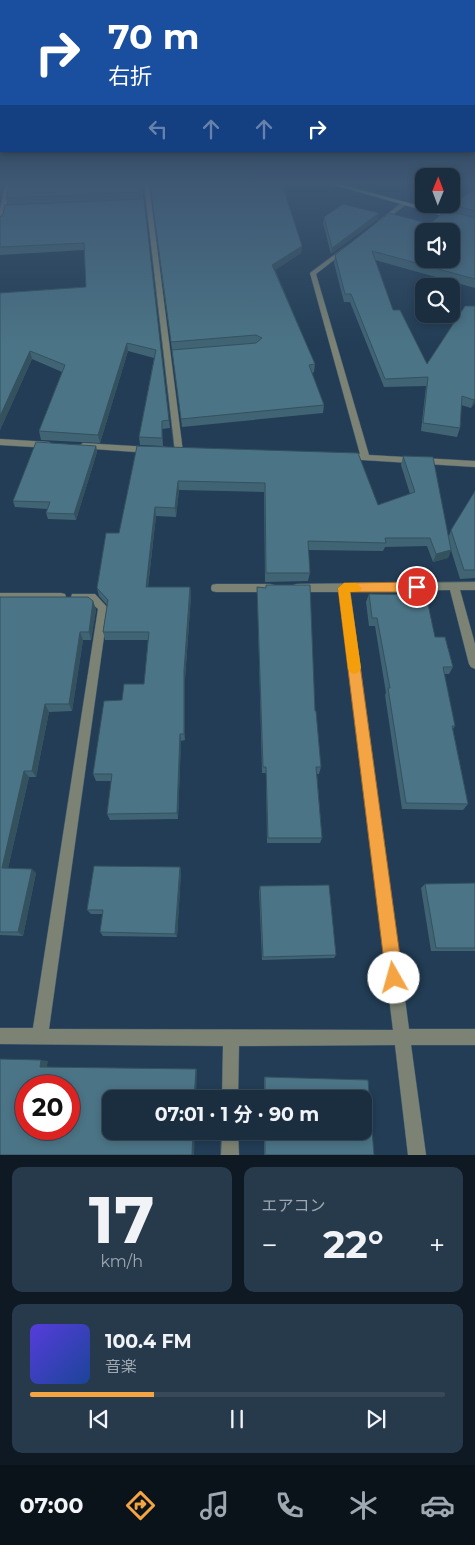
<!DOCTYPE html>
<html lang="ja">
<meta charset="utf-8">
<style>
:root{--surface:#1a2e40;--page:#273a4b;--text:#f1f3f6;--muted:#9fa8b1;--line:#384a59;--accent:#f4a443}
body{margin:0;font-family:Montserrat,"Noto Sans JP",sans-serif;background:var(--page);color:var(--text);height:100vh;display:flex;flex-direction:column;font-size:19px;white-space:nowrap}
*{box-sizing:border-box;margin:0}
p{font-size:16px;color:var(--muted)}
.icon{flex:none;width:28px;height:28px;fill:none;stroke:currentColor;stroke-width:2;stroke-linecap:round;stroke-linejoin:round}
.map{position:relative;height:1155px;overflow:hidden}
.side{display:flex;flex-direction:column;gap:12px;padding:12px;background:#0e1923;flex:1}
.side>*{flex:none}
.top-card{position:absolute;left:0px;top:0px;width:475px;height:152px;box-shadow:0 2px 8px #0003,0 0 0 1px var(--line);background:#1a4fa0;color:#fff;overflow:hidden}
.needle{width:32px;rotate:1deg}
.controls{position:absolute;left:415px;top:168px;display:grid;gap:10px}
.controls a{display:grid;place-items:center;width:45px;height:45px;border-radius:10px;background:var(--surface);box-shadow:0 2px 8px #0003,0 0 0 1px var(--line);font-size:25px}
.speed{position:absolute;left:15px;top:1075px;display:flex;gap:10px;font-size:25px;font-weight:700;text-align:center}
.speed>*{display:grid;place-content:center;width:65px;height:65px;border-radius:50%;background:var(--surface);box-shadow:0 2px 8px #0003,0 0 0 1px var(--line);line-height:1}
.speed .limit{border:8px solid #d22;background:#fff;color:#111}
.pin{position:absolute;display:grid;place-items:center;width:42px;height:42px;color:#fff;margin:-21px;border:2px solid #fff;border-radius:50%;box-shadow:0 1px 5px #0007}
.me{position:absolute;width:55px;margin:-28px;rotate:353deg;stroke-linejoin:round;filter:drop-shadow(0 0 4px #0008)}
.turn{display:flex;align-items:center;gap:18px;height:105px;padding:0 25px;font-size:22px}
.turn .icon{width:65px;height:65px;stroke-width:2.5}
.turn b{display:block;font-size:35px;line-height:42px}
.lanes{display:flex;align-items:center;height:48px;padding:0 25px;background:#0003;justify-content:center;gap:25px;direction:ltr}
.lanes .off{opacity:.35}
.big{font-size:38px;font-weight:700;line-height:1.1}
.side .tile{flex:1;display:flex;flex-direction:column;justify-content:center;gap:8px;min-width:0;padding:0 18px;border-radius:10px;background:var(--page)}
.side .dial{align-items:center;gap:0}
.dial b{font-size:65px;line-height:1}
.song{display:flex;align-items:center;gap:15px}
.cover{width:60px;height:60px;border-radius:8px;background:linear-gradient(135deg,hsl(250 70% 55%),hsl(220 70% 35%))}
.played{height:5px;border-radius:2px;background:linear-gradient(90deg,var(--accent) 30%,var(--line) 30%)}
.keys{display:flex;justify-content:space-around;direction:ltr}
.heat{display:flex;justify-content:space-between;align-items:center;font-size:28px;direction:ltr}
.side .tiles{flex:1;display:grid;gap:12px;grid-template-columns:1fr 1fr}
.tile:last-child{grid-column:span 2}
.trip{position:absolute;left:102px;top:1090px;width:270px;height:50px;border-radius:10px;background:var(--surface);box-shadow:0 2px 8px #0003,0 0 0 1px var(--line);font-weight:700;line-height:50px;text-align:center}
.dock{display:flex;height:80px;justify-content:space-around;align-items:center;background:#0a121a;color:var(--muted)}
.dock .icon{width:35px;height:35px}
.dock .on{color:var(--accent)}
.dock b{font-size:22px;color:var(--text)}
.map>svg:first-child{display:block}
</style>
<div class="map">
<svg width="475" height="1155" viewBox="0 0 475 1155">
<rect width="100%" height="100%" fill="#223d55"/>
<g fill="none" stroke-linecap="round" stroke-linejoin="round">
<g stroke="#415a70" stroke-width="1">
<path id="lane" d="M5 184H11L3 222 0 224V209Z
M144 184H149L183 452 179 455 175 452Z
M403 202 408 203 382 223H378V221Z
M345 247 347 248V250L316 274 369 455 475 461V467L346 459 342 456 346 453 360 454 310 273Z
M0 439 49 442 53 445 49 448 0 445Z
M83 443 149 447 153 450 149 453 80 448 79 446Z
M475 582V590H460L475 644V669L471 667 469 664 450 590 350 591 409 1029H475V1045H411L426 1155H408L395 1045 239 1046 238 1099H222L223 1046 0 1044V1028H33L98 609 89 601 72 600 71 597 72 594H95L108 608 49 1029 393 1030 339 592H297L293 591 292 588 293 585 297 584Z
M216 584H270L274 585 275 588 274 591 270 592H216L212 591 211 588 212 585Z
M0 593H61L65 594 66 597 65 600 61 601H0Z
M222 1131H238L239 1155H221Z"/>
</g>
<g stroke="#415a70" stroke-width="1">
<path id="secondary" d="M331 184H339L475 221V225Z"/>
</g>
<use href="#lane" fill="#7c8374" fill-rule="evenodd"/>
<use href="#secondary" fill="#a1ac94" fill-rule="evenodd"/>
</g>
<path fill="#406473" d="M142 184 170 428 162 429 163 446 378 505 410 494 401 465 403 456 449 536 451 530 475 491V578L460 579 451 550 448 558 433 562 427 546 385 547 383 551 308 550 310 573 308 581 265 582 264 492 179 490 176 517 156 516 148 587H190L191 596 185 679V740L181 741 178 819 110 820 107 814 111 781H96L93 774 122 700 144 684 148 640H105L103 632 107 605 99 596 97 588 119 533 162 446 140 445 139 437 154 358 128 351 100 443 41 440 39 431 62 372 32 359 0 430V293L86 287 84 250 0 255V217L3 215 8 204 6 198Z
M149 184 302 246 301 253 275 270 315 364 314 372 312 373 324 405 323 413 182 427 172 350Z
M475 188V288L375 260 393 310 427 364 465 306 475 403 471 408 461 405 460 428 457 437 421 431 426 386 384 387 350 302H344L334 263 335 255 430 224 451 212 453 205Z
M324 217 378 219 331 254 323 223Z
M96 446 97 452 76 520 48 519 46 513 47 509 15 507 13 501Z
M257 587 315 711 321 767 319 774H317L322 838 320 843H267L266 773H262Z
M369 594 435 637 453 667 449 674H444L455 726 453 729 468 804 463 810 402 809 385 695 386 693 375 626H369L366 602Z
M0 597 93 601 96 610 91 640H83L72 711 49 712 36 777H29L8 868 36 873 23 936 0 935Z
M180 867 181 872 177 937 103 936 100 932 103 914H91L87 910Z
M475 883V951H431L421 888 425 884Z
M260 886 336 955 334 958 262 960 259 891Z
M264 1077 368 1080 374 1155H264V1131H364V1099H264Z"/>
<path fill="#34515e" d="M0 184H4L0 200Z
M379 213 378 219 331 254 332 248Z
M302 246 301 253 272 272V265Z
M127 343 128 351 100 443 98 435Z
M30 351 32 359 0 430V416Z
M475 398V403L471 408 474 400Z
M96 446 97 452 76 520 74 514Z
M178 481 179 490 176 517 175 508Z
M155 507 156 516 147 595 146 587Z
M451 550 448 558 433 562 436 554Z
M190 587 191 596 185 679V740L184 734V671Z
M93 601 96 610 91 640 89 632Z
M80 632 83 640 72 711 69 704Z
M45 704 49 712 36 777 32 771Z
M180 734 181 741 178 819 177 813Z
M24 771 29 777 7 873 2 868Z
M180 867 181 872 177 937 175 934Z
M32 869 36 873 23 936 18 932Z
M41 1060 48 1061 47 1067H40Z
M196 1069H197L196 1099H194Z
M193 1131H195L194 1155H192Z"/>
<path fill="#4b7486" stroke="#34515e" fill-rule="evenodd" d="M10 184H141L142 192 6 198Z
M150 184H282L302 246 272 265 315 364 309 365 324 405 181 419 172 350 256 343 262 338 256 335 171 342Z
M475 188V211L453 205Z
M144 199 169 420 162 421V438L139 437 156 350 127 343 98 435 39 431 65 365 30 351 0 416V293L86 287 84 243 0 247V217L3 215 5 205Z
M343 204 379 213 332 248 324 217Z
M446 210 475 218V279L372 251 393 310H400L427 364 465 306H475V398L474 400 462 396 460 428 423 423 428 377 385 379 351 294H345L335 255 389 213 430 224ZM424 231H451V259H424Z
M36 442 96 446 74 514 46 513 50 502 13 501Z
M137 446 358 453 378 505 415 492 403 456 433 457 451 550 436 554 430 538H385L386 543 308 541 310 573H266L265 483 178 481 175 508 155 507 146 587H190L184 671V734H180L177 813 107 814 112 774H93L104 701 122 700 124 684H144L149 632H103L108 600 97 588 106 533H119Z
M475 491V570H464L451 530Z
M266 585H310L315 711H316L321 767H316L322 838H268L266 767H263L257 587 266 588Z
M369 594 426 595 435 637H445L453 667H443L455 726H452L468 804 406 803 388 688H390L377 618H372Z
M0 597H88L93 601 89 632H80L69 704H45L32 771H24L2 868 32 869 18 932H0Z
M94 866 180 867 175 934 100 932 103 910H87Z
M475 883V948H436L425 884Z
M329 885 336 955 263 957 260 886Z
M0 1059 41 1060 40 1067 196 1069 194 1099H111V1131H193L192 1155H0ZM26 1086H69V1129H26Z
M265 1077 368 1080 374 1155H265V1131H364V1099H265Z"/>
<linearGradient id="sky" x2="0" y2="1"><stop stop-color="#13222f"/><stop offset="0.53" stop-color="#3e5773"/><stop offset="1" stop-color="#3e5773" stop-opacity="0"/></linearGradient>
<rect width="475" height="345" fill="url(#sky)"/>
<path fill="#f4a443" stroke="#9f6b2c" d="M417 582 423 587 417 592H350L403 978 400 984 394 987 388 984 386 978 338 588 344 583Z"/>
<path fill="#f59e0b" d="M344 583H356L362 588 360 591 350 592 361 668 359 672 354 674 350 672 348 668 338 588Z"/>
</svg>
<div class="controls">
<a><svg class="needle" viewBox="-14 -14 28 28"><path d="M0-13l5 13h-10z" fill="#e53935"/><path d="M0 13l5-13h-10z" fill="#9fa8b1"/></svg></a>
<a><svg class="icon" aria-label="sound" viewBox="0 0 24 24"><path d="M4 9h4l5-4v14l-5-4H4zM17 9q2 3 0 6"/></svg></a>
<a><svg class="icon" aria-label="search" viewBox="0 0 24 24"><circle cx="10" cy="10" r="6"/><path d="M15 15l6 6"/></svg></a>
</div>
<div class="speed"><div class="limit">20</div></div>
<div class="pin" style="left:417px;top:587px;background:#d93025"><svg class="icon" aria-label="arrive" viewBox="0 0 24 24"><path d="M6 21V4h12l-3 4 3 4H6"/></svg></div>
<svg class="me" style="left:394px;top:978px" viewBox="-20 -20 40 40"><circle r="19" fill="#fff"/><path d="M0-13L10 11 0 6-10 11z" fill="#f4a443"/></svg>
<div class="trip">07:01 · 1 分 · 90 m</div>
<div class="top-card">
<div class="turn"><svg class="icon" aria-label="right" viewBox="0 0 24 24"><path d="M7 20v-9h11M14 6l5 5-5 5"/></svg><div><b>70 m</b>右折</div></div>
<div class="lanes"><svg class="icon off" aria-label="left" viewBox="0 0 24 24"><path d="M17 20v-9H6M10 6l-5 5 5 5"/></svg><svg class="icon off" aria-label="ahead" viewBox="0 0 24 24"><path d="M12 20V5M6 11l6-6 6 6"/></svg><svg class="icon off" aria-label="ahead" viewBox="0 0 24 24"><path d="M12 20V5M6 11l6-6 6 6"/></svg><svg class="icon" aria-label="right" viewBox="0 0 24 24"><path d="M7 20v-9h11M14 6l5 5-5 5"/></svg></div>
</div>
</div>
<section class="side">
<div class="tiles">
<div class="tile dial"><b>17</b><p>km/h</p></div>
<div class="tile"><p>エアコン</p>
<div class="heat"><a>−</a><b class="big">22°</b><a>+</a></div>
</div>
<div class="tile">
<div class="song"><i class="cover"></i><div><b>100.4 FM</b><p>音楽</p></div></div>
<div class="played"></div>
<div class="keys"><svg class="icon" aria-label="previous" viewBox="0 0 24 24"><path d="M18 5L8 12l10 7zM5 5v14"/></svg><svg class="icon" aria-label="pause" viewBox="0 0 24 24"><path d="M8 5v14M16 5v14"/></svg><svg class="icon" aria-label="next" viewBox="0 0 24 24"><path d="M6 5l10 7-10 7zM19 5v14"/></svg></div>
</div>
</div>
</section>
<nav class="dock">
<b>07:00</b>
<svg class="icon on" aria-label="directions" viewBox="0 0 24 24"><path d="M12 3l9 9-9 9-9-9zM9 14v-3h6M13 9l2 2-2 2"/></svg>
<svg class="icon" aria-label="music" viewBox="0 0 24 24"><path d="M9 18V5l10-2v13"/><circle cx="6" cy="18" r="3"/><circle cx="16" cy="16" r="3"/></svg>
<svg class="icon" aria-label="phone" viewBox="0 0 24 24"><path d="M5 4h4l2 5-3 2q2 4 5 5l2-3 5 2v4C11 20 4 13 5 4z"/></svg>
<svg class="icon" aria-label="climate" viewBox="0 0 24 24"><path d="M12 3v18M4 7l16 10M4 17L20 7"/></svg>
<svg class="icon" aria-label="car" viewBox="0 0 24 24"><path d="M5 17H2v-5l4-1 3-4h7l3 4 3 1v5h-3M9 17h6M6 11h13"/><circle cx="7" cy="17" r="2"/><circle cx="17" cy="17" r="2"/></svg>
</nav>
